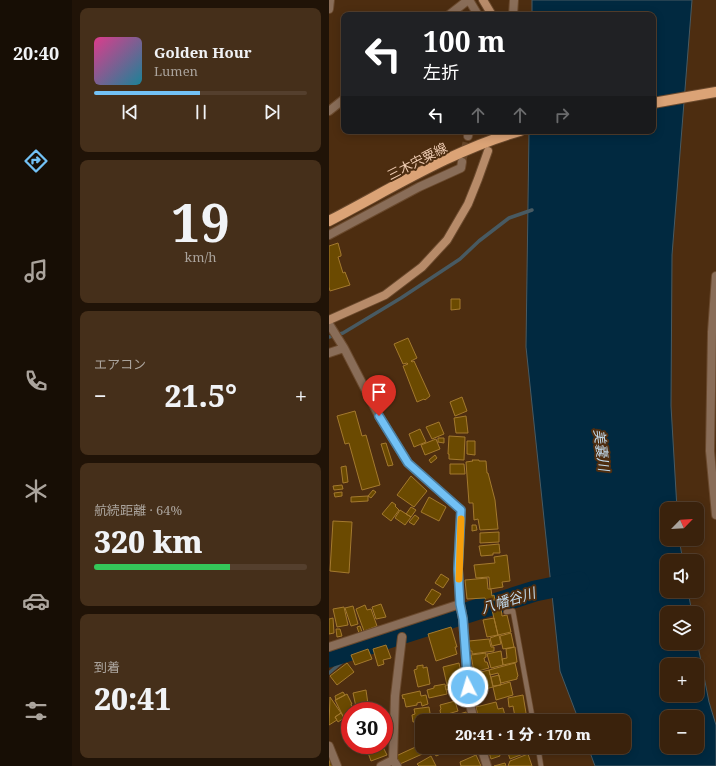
<!DOCTYPE html>
<html lang="ja">
<meta charset="utf-8">
<style>
:root{--surface:#3a220c;--page:#452f1a;--text:#f1f3f6;--muted:#aba49d;--line:#543f2d;--accent:#72c1f5}
body{margin:0;font-family:"Noto Serif","Noto Sans JP",serif;background:var(--page);color:var(--text);height:100vh;display:flex;flex-direction:column;font-size:15px;white-space:nowrap}
*{box-sizing:border-box;margin:0}
p{font-size:13px;color:var(--muted)}
.icon{flex:none;width:22px;height:22px;fill:none;stroke:currentColor;stroke-width:2;stroke-linecap:round;stroke-linejoin:round}
.map{position:relative;flex:1;overflow:hidden}
.panel{display:flex;flex-direction:column;gap:8px;padding:8px;background:#201307;width:257px}
.panel>*{flex:none}
.hud{position:absolute;left:12px;top:12px;width:315px;height:122px;border-radius:8px;box-shadow:0 2px 10px #0003,0 0 0 1px var(--line);background:#202124;color:#fff;overflow:hidden}
.needle{width:26px;rotate:65deg}
.buttons{position:absolute;left:331px;top:502px;display:grid;gap:8px}
.buttons a{display:grid;place-items:center;width:44px;height:44px;border-radius:8px;background:var(--surface);box-shadow:0 2px 10px #0003,0 0 0 1px var(--line);font-size:20px}
.speed{position:absolute;left:12px;top:702px;display:flex;gap:8px;font-size:20px;font-weight:700;text-align:center}
.speed>*{display:grid;place-content:center;width:52px;height:52px;border-radius:50%;background:var(--surface);box-shadow:0 2px 10px #0003,0 0 0 1px var(--line);line-height:1}
.speed .limit{border:6px solid #d22;background:#fff;color:#111}
.pin{position:absolute;display:grid;place-items:center;width:34px;height:34px;color:#fff;margin:-41px -17px;border-radius:50% 50% 50% 0;rotate:-45deg;box-shadow:0 0 4px #0007}
.pin .icon{rotate:45deg}
.me{position:absolute;width:44px;margin:-22px;rotate:355deg;stroke-linejoin:round;filter:drop-shadow(0 0 3px #0008)}
.turn{display:flex;align-items:center;gap:14px;height:84px;padding:0 16px;font-size:18px}
.turn .icon{width:52px;height:52px;stroke-width:2.5}
.turn b{display:block;font-size:28px;line-height:34px}
.lanes{display:flex;align-items:center;height:38px;padding:0 16px;background:#0003;justify-content:center;gap:20px;direction:ltr}
.lanes .off{opacity:.35}
.big{font-size:30px;font-weight:800;line-height:1.1}
.panel .widget{flex:1;display:flex;flex-direction:column;justify-content:center;gap:6px;min-width:0;padding:0 14px;border-radius:8px;background:var(--page)}
.panel .dial{align-items:center;gap:0}
.dial b{font-size:52px;line-height:1}
.song{display:flex;align-items:center;gap:12px}
.cover{width:48px;height:48px;border-radius:6px;background:linear-gradient(135deg,hsl(330 70% 55%),hsl(190 70% 35%))}
.played{height:4px;border-radius:2px;background:linear-gradient(90deg,var(--accent) 50%,var(--line) 50%)}
.keys{display:flex;justify-content:space-around;direction:ltr}
.heat{display:flex;justify-content:space-between;align-items:center;font-size:22px;direction:ltr}
.charge{height:6px;border-radius:3px;background:linear-gradient(90deg,#34c759 64%,var(--line) 0)}
.trip{position:absolute;left:86px;top:714px;width:216px;height:40px;border-radius:8px;background:var(--surface);box-shadow:0 2px 10px #0003,0 0 0 1px var(--line);font-weight:800;line-height:40px;text-align:center}
main{display:flex;flex:1;min-height:0}
.tab-bar{display:flex;flex-direction:column;width:72px;justify-content:space-around;align-items:center;background:#170e05;color:var(--muted)}
.tab-bar .icon{width:28px;height:28px}
.tab-bar .active{color:var(--accent)}
.tab-bar b{font-size:18px;color:var(--text)}
.map>svg:first-child{display:block}
</style>
<main>
<nav class="tab-bar">
<b>20:40</b>
<svg class="icon active" aria-label="directions" viewBox="0 0 24 24"><path d="M12 3l9 9-9 9-9-9zM9 14v-3h6M13 9l2 2-2 2"/></svg>
<svg class="icon" aria-label="music" viewBox="0 0 24 24"><path d="M9 18V5l10-2v13"/><circle cx="6" cy="18" r="3"/><circle cx="16" cy="16" r="3"/></svg>
<svg class="icon" aria-label="phone" viewBox="0 0 24 24"><path d="M5 4h4l2 5-3 2q2 4 5 5l2-3 5 2v4C11 20 4 13 5 4z"/></svg>
<svg class="icon" aria-label="climate" viewBox="0 0 24 24"><path d="M12 3v18M4 7l16 10M4 17L20 7"/></svg>
<svg class="icon" aria-label="car" viewBox="0 0 24 24"><path d="M5 17H2v-5l4-1 3-4h7l3 4 3 1v5h-3M9 17h6M6 11h13"/><circle cx="7" cy="17" r="2"/><circle cx="17" cy="17" r="2"/></svg>
<svg class="icon" aria-label="filters" viewBox="0 0 24 24"><path d="M4 7h16M4 17h16"/><circle cx="9" cy="7" r="2"/><circle cx="15" cy="17" r="2"/></svg>
</nav>
<section class="panel">
<div class="widget">
<div class="song"><i class="cover"></i><div><b>Golden Hour</b><p>Lumen</p></div></div>
<div class="played"></div>
<div class="keys"><svg class="icon" aria-label="previous" viewBox="0 0 24 24"><path d="M18 5L8 12l10 7zM5 5v14"/></svg><svg class="icon" aria-label="pause" viewBox="0 0 24 24"><path d="M8 5v14M16 5v14"/></svg><svg class="icon" aria-label="next" viewBox="0 0 24 24"><path d="M6 5l10 7-10 7zM19 5v14"/></svg></div>
</div>
<div class="widget dial"><b>19</b><p>km/h</p></div>
<div class="widget"><p>エアコン</p>
<div class="heat"><a>−</a><b class="big">21.5°</b><a>+</a></div>
</div>
<div class="widget"><p>航続距離 · 64%</p><b class="big">320 km</b><div class="charge"></div></div>
<div class="widget"><p>到着</p><b class="big">20:41</b></div>
</section>
<div class="map">
<svg width="387" height="766" viewBox="0 0 387 766">
<rect width="100%" height="100%" fill="#4d2d10"/>
<path fill="#012940" stroke="#485a62" fill-rule="evenodd" d="M203 0H363L343 255 342 406 348 509H338V539H350L354 561H338V591H359L363 613H338V643H368V641L380 702 387 725V766H266L259 747H295V721H250L231 671 197 347 200 131H324V15H203ZM338 665H368V695H338ZM338 717H368V747H338Z"/>
<g fill="none" stroke-linecap="round" stroke-linejoin="round">
<path stroke="#485a62" stroke-width="3.5" d="M0 337 14 333 72 298 131 259 150 241 180 218 203 210
M0 673 20 656V651"/>
<path stroke="#012940" stroke-width="21" d="M0 657 206 591 250 582"/>
</g>
<path fill="#6b4a01" stroke="#a3792e" d="M9 243 12 254V256L9 257 14 273 16 272 21 285 1 291 0 287V246Z
M122 299H131V309L122 310Z
M79 338 88 358 82 361 83 362 85 361 101 396 96 400 95 399 88 402 74 366 79 364 78 363 74 364 65 344Z
M133 397 138 411 126 416 121 402Z
M26 411 33 436 37 435 51 485 33 490 20 443 16 444 8 416Z
M137 416 139 433H127L125 418Z
M110 422 115 434 103 439 97 427Z
M91 429 97 442 85 447 80 434Z
M120 436 136 437 135 460 120 459V454H119Z
M109 438H115V443L109 442Z
M107 439 111 449 96 455 92 445Z
M138 441H146V455L138 454Z
M57 443 64 465 59 466 52 444Z
M106 455 108 458 102 463 100 460Z
M143 460H150V461H157L158 473H159L166 500 169 529 151 530 149 519 145 520 144 503H140L137 462 144 461Z
M121 464H135L136 474H121Z
M17 466 19 482 14 483 12 467Z
M82 476 98 491 85 507 68 495Z
M13 485 14 489 5 490 4 486Z
M44 490 47 492 42 498 39 496Z
M13 492V496L6 497 5 493Z
M39 496V501L22 502V497Z
M100 497 117 507 110 521 92 512Z
M63 502 67 505 66 506 70 510 62 521 53 514Z
M82 507 87 510 82 517 77 514Z
M71 510 82 517 76 525 66 518Z
M86 515 90 518 85 525 80 522Z
M4 521 23 522 20 573 1 571Z
M143 525H147L148 530 143 531Z
M170 532V542L151 543V533Z
M170 544 171 553H164V555L152 556 150 546Z
M178 555 181 581 173 582 174 587 161 589 160 577 147 578 145 565 166 563 165 557Z
M112 574 120 579 114 588 106 583Z
M158 578 159 589H162L163 596 165 595 166 600H157L156 598 138 599 136 580Z
M103 589 112 594 104 605 96 600Z
M52 604 57 617 47 619 43 607Z
M36 605 38 610 42 609 48 626 35 631 27 609Z
M24 606 29 624 22 626 16 608Z
M15 607 19 625 8 627 4 609Z
M172 608 173 616 178 615 182 632 169 635 163 610Z
M4 618 5 633 0 634V619Z
M165 618 169 635 158 637 154 620Z
M31 626 33 632 30 633 28 627Z
M122 627 128 647H126L128 654 107 661 99 634Z
M7 629H11L13 636 8 637Z
M182 633 185 647 174 649 171 636Z
M170 635 172 644 163 646 161 638Z
M160 639 162 647H165V651L143 654V651H141L140 641Z
M57 645 62 658 54 660 55 664 49 666 44 649Z
M186 647 188 662 174 665 173 659 178 658 177 649Z
M39 649 43 659 26 665 22 655Z
M172 651 174 665 162 668 158 654Z
M157 653V657L155 658 156 662H158L160 668 145 672 142 655Z
M18 663 25 672 8 685 1 676Z
M130 663 134 682 118 685 114 667Z
M186 663 189 676 188 677V679L172 683 169 673 161 675 160 670Z
M94 665V668L98 667 101 684 89 687 85 670 88 669V666Z
M160 670 164 687 148 691 143 674Z
M170 675 172 685 164 686 162 677Z
M133 682 134 686 117 690 116 686Z
M181 682 184 695 167 700 164 687Z
M116 684 118 694 100 698 98 690 105 688V686Z
M37 690 40 711H30L29 707H27L24 693Z
M91 691 92 696 97 695 99 704 93 706 92 702 88 703V705L77 707 75 698 74 699 73 695Z
M14 692 16 695 7 700 6 696Z
M18 694 23 704H22L24 711H21V715L15 718 6 700Z
M194 695 198 719 184 721V718L186 717 184 706 180 707 179 698Z
M1 697 12 713 6 717 8 720 0 725Z
M126 701 129 711 112 716 111 710 112 709 111 705Z
M167 702 169 709 174 708 177 719 167 721H150L147 707Z
M100 707 102 719 84 722 83 715 86 714 85 709Z
M137 712 139 719 137 720V721H126L124 716Z
M12 713 15 718 9 722 6 717Z
M123 715 125 721H106L105 720Z
M93 744V747H98L100 751 71 764 67 756Z
M43 745H53L58 755 42 761 37 747Z
M103 747H120L121 750 107 756Z
M166 747H168L171 756 162 759 159 749Z
M177 747H200L202 751 181 759Z
M199 754 203 766H179L181 761Z
M147 755 152 766H132L131 762Z
M102 756 107 766H90L88 764Z
M1 757 4 766H0Z
M176 763 177 766H165Z"/>
<g fill="none" stroke-linecap="round" stroke-linejoin="round">
<path stroke="#654528" stroke-width="8" stroke-dasharray="8 4" stroke-linecap="butt" d="M133 162 139 136"/>
<g stroke="#6a492d" stroke-width="6">
<path id="lane" d="M177 612 184 611 204 721
M209 747 212 766"/>
</g>
<g stroke="#6a492d" stroke-width="10">
<path id="street" d="M140 0 149 15
M0 9 1 0
M120 15 139 0
M184 15 185 0
M0 111 15 99
M139 136 140 131
M0 235 90 187 132 168 133 162
M387 276 383 332 381 451 387 515
M0 324 15 348 50 416 79 463 132 510 129 569 131 604 134 619 140 700 145 721
M0 353 15 348
M0 647 131 604
M0 746 8 766
M152 747 158 766
M52 766 64 760
M68 766 64 760 66 696 73 637"/>
</g>
<g stroke="#6a492d" stroke-width="10">
<path id="secondary" d="M154 0 163 15
M0 320 56 295 93 267 118 240 139 204 149 179 159 151"/>
</g>
<g stroke="#6a492d" stroke-width="12">
<path id="primary" d="M324 103 387 92
M0 221C60 190 125 149 191 131"/>
</g>
<use href="#lane" stroke="#896d58" stroke-width="4.5"/>
<use href="#street" stroke="#896d58" stroke-width="8"/>
<use href="#secondary" stroke="#b78b69" stroke-width="8"/>
<use href="#primary" stroke="#dba376" stroke-width="10"/>
</g>
<g fill="none" stroke-linecap="round" stroke-linejoin="round">
<g stroke="#4a7d9f" stroke-width="10">
<path id="route" d="M50 416 79 463 132 510 129 569 131 604 134 619 139 687"/>
</g>
<use href="#route" stroke="#72c1f5" stroke-width="7"/>
<path stroke="#f59e0b" stroke-width="7" d="M130 579 132 519"/>
</g>
<g text-anchor="middle" dominant-baseline="central" stroke-width="4" stroke-linejoin="round" paint-order="stroke">
<g font-size="13" fill="#eecbb1" stroke="#4d2d10">
<text transform="translate(88 161) rotate(-27)">三木宍粟線</text>
</g>
<g font-size="14" font-style="italic" fill="#c1daec" stroke="#4d2d10">
<text transform="translate(273 450) rotate(83)">美嚢川</text>
<text transform="translate(179 600) rotate(-17)">八幡谷川</text>
</g>
</g>
</svg>
<div class="buttons">
<a><svg class="needle" viewBox="-14 -14 28 28"><path d="M0-13l5 13h-10z" fill="#e53935"/><path d="M0 13l5-13h-10z" fill="#aba49d"/></svg></a>
<a><svg class="icon" aria-label="sound" viewBox="0 0 24 24"><path d="M4 9h4l5-4v14l-5-4H4zM17 9q2 3 0 6"/></svg></a>
<a><svg class="icon" aria-label="layers" viewBox="0 0 24 24"><path d="M12 4l9 5-9 5-9-5zM3 14l9 5 9-5"/></svg></a>
<a>+</a>
<a>−</a>
</div>
<div class="speed"><div class="limit">30</div></div>
<div class="pin" style="left:50px;top:416px;background:#d93025"><svg class="icon" aria-label="arrive" viewBox="0 0 24 24"><path d="M6 21V4h12l-3 4 3 4H6"/></svg></div>
<svg class="me" style="left:139px;top:687px" viewBox="-20 -20 40 40"><circle r="17" fill="#72c1f5" stroke="#fff" stroke-width="3"/><path d="M0-11L8 9 0 5-8 9z" fill="#fff"/></svg>
<div class="trip">20:41 · 1 分 · 170 m</div>
<div class="hud">
<div class="turn"><svg class="icon" aria-label="left" viewBox="0 0 24 24"><path d="M17 20v-9H6M10 6l-5 5 5 5"/></svg><div><b>100 m</b>左折</div></div>
<div class="lanes"><svg class="icon" aria-label="left" viewBox="0 0 24 24"><path d="M17 20v-9H6M10 6l-5 5 5 5"/></svg><svg class="icon off" aria-label="ahead" viewBox="0 0 24 24"><path d="M12 20V5M6 11l6-6 6 6"/></svg><svg class="icon off" aria-label="ahead" viewBox="0 0 24 24"><path d="M12 20V5M6 11l6-6 6 6"/></svg><svg class="icon off" aria-label="right" viewBox="0 0 24 24"><path d="M7 20v-9h11M14 6l5 5-5 5"/></svg></div>
</div>
</div>
</main>
